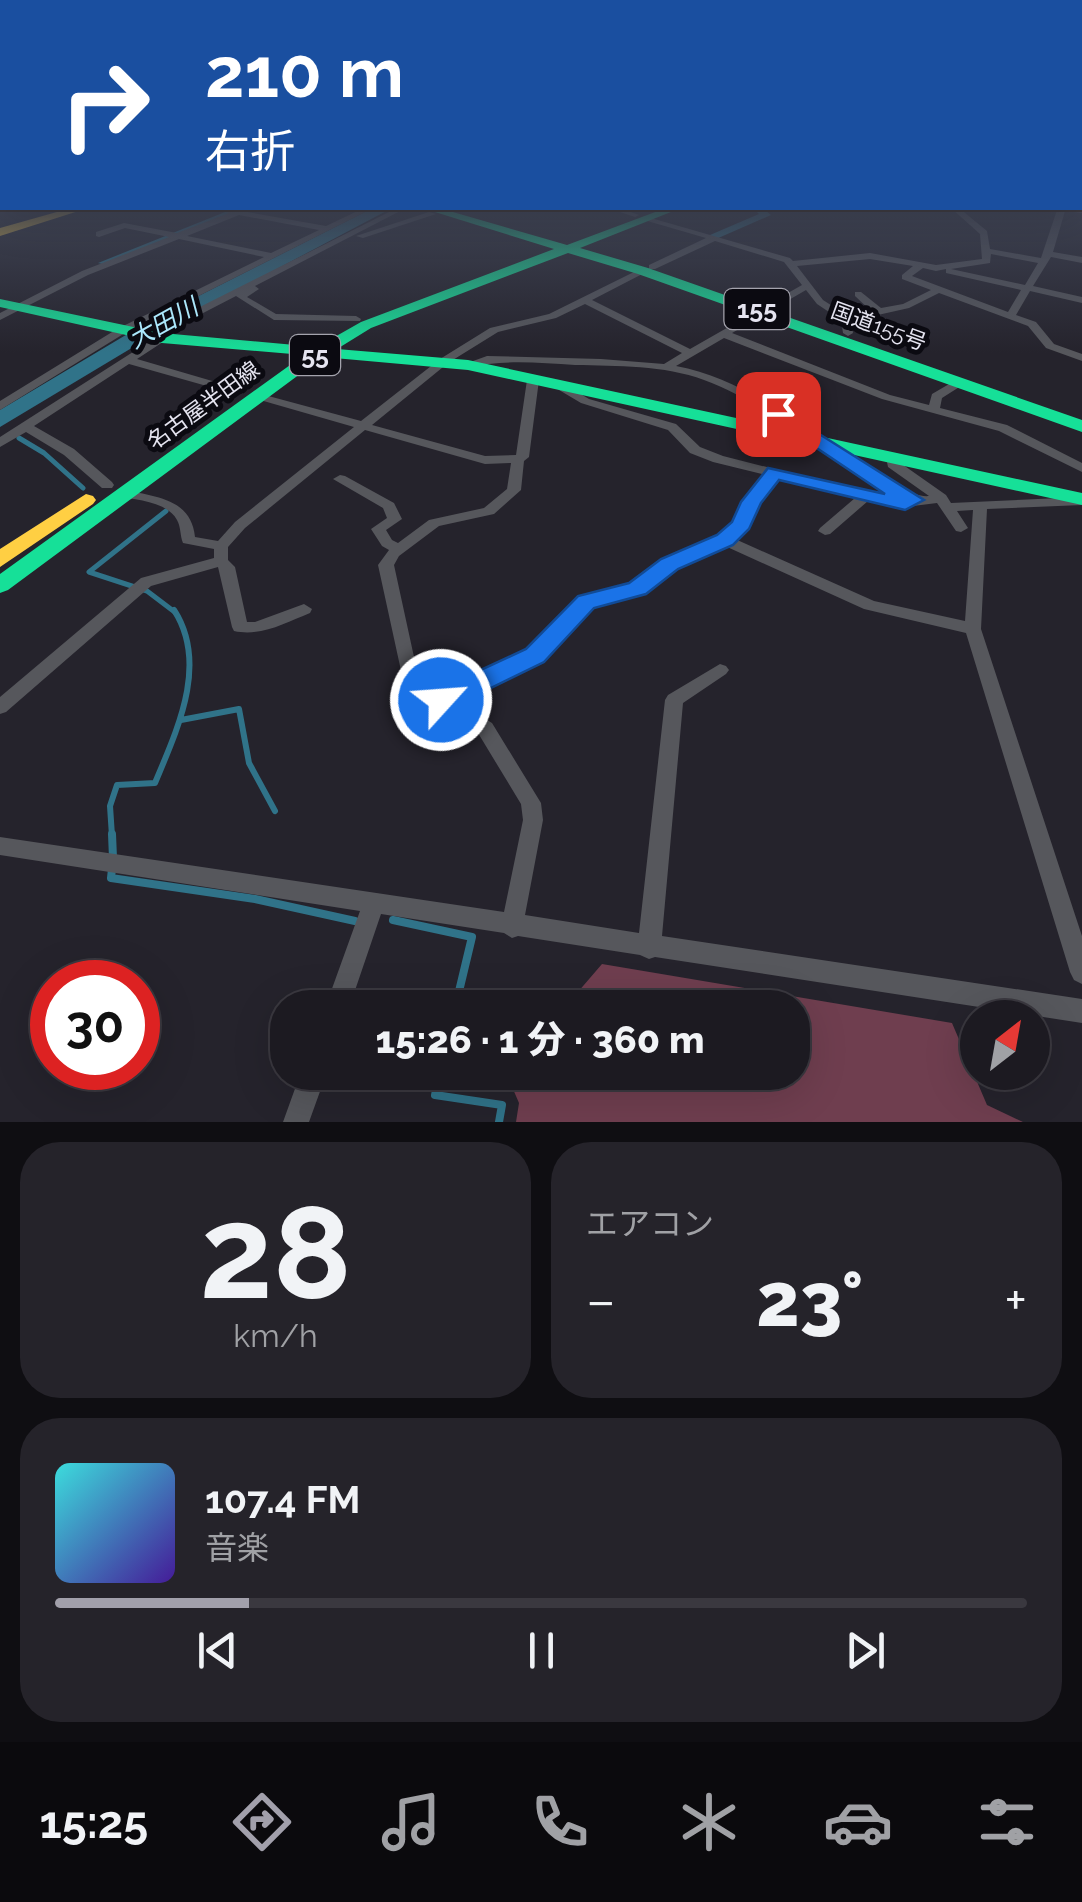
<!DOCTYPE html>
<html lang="ja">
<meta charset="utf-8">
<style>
:root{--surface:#1c1a21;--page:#25232a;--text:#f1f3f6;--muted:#a0a1a5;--line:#3a383f;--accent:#a2a0ab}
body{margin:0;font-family:Raleway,"Noto Sans JP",sans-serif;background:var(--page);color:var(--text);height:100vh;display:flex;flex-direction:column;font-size:38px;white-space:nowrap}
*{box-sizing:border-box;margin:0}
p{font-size:32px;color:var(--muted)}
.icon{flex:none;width:55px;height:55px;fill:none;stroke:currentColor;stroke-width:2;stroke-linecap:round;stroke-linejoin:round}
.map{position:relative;height:1122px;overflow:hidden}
.drawer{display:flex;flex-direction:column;gap:20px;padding:20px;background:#0f0e12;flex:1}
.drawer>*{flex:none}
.guide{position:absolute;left:0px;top:0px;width:1082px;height:210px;box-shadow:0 10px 40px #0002,0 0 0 2px var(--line);background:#1a4fa0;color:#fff;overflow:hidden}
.needle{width:65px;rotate:31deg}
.buttons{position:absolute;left:960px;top:1000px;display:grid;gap:20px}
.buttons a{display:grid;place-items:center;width:90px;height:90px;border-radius:50%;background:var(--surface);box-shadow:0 10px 40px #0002,0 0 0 2px var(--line);font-size:50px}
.speed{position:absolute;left:30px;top:960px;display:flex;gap:20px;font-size:50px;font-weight:700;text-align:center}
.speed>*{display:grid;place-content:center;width:130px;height:130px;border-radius:50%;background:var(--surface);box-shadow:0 10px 40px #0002,0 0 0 2px var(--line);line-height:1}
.speed .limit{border:15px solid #d22;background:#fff;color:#111}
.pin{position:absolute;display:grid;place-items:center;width:85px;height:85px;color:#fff;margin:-42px;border-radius:20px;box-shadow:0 5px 15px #0006}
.me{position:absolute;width:110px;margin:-55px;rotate:64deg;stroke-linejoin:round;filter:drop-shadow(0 0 8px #0008)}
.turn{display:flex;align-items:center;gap:35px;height:210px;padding:0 40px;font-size:45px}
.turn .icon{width:130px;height:130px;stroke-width:2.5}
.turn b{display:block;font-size:70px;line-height:85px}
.big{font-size:75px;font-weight:800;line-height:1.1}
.drawer .card{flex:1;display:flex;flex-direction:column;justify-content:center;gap:15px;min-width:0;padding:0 35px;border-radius:40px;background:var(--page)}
.drawer .dial{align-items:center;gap:0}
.dial b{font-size:130px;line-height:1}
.song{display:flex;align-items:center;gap:30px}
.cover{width:120px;height:120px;border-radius:15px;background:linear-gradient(135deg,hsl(180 70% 55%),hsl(260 70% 35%))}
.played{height:10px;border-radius:5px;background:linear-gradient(90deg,var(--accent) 20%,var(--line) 20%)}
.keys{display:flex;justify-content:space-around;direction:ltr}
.heat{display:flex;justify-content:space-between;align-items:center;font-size:55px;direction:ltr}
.drawer .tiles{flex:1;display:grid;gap:20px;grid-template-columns:1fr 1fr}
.card:last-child{grid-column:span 2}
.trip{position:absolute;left:270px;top:990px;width:540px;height:100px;border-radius:40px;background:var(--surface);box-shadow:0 10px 40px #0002,0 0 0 2px var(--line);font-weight:800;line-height:100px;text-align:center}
.menu{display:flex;height:160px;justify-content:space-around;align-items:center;background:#0b0a0d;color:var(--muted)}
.menu .icon{width:70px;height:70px}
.menu .selected{color:var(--accent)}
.menu b{font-size:45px;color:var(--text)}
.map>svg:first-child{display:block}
</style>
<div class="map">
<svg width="1082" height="1122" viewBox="0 0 1082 1122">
<rect width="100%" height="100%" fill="#25232c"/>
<path fill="#6f3e4f" d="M602 964 952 1023 987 1105 1023 1122H516L519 1103 506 1073 792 1072V1008L565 1007Z"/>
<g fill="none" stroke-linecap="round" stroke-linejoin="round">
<path stroke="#307389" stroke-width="5" d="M19 438 44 453 83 488
M166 511 89 572 147 591 176 613"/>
<path stroke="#307389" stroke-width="6" d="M181 720 239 709 249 763 275 811
M112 836 110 806 117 785 155 783C177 730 209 664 174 610"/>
<path stroke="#307389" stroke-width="8" d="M112 834 113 858
M112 869 111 878 255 899 355 921
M393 920 472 937 455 1008
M440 1072 435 1095 502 1105 499 1122"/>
<path fill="#307389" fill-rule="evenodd" d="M235 208H247L107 265 98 263Z
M753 208H762L771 215 716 239H710V235L759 214Z"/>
<path fill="#307389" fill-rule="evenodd" d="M373 208H392L165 328 0 427V410L151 320Z"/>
<path fill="#56575c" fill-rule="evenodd" d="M0 198H2V202H0Z
M211 208 238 210 253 208 247 212 326 226 364 208H373L125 333 0 410V401L117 329 264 257 179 239 88 275 0 320V313L82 271 169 237 125 228 99 237 96 236V232L124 223 177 233 229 213ZM239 215 319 230 271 253 187 236Z
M397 208H406L255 286 259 289 247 297 276 314 356 316 361 319 360 321 274 320 236 296 180 325 166 340 137 359 243 390V394H235L129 364 34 426 74 449 112 482 114 485 112 488H102L64 455 26 432 0 447V437L158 336 172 321Z
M608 208H619L639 215 635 217Z
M951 208H959L987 231 990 249 1041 258 1057 210 1055 208 1082 209V213L1065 211 1053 252 1082 257V263L1051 257 1033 286 1082 297V303L1030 291 1016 315 1036 322 1054 344 1082 354V361L1046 348 1028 326 939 293 909 308 851 321 853 333 848 336 843 333 841 320 817 304 806 290 732 333 890 395 929 405 932 394 956 380H964V384L942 398 940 408 1007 425 1082 463V472L999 431 882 399 724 338 676 366C710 372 740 387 769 404 800 423 900 500 929 496L888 467 886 457 887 454H897L899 462 946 495 951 503 1082 497V505L987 509 981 629 1082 936V984L1074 980 1070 972 966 633 864 609 725 546 674 567 644 593 591 606 541 660 456 701 492 723 541 803 543 820 525 915 639 933 665 700 668 695 720 664 726 666 729 670 726 674 683 703 662 936 1082 999V1023L655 957 649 959 640 955 518 936 512 938 504 933 381 914 349 1008H325L360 911 0 855V837L504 912 523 820 521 804 478 733 405 689 378 565 389 550 382 546 371 529 387 518 383 508 333 479 340 475 345 476 394 503 402 519 386 530 392 540 398 543 429 520 484 508 507 489 511 463 485 464 365 430 245 528 228 547V560L235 567 247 622H255L304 604 312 609 310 613C285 623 261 637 234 631L232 627 218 567 151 586 6 712 0 714V697L141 578 214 558V549L183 543C180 536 181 527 177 520 167 501 135 500 117 496L115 493 122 489C153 497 191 497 195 537L218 541 235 522 354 427 253 398V394H261L361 421 440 359 490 328 549 314 640 269 648 271 592 300 690 349 802 285 784 262 715 241 655 269H649V265L706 238 644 220V216L790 258 793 261 870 253 936 265 982 259 980 234ZM991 254 1038 263 1025 285 951 269 990 263ZM870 259 913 266 902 275V279L931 290 903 304 881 308 861 292H855V296L871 311 848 316 823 300 797 266ZM923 268 936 271 946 269V273L1021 290 1008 312 912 276ZM585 304 682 353 664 364 601 359 487 356 462 365 468 368C502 359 539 363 575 365 617 366 664 365 704 380 776 407 834 464 902 499L885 497 723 456 700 447 676 424 589 399 562 383H554V387L581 403 668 430 690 453 713 462 766 475 744 501 736 523 720 537 664 561 633 585 580 598 529 652 441 692 419 680 394 565 399 556 439 526 494 514 521 490 524 461 529 457 539 380 533 377 527 380 516 455 485 456 372 425 448 363 498 332 556 318ZM777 478 855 498 820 528 818 531 825 535 830 534 868 501 905 507 937 503 956 531 961 532 968 528 957 511 973 510 965 621 874 601 735 539 747 528 758 502Z
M429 212 436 214 363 238 356 236Z
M301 1072H327L309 1122H283Z"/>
<path fill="#16e098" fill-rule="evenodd" d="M422 208H439L567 245 666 208H681L580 248 648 268 1082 420V432L638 274 568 253 371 328 337 349 468 360 1082 493V505L468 370 323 357 8 590 0 593V574L304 355 162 343 0 307V299L162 333 317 347 361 322 554 249Z"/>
<path fill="#ffcf43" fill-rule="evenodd" d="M71 208H88L0 236V228Z
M86 494 93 496 96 500 93 504 0 567V549Z"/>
</g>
<linearGradient id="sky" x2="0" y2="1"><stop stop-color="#141318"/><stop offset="0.56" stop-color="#404556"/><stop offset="1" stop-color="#404556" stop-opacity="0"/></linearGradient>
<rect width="1082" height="353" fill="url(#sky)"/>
<path fill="#1a73e8" stroke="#114b97" stroke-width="2.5" d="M778 408 924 500 905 510 779 480 761 503 749 529 733 545 678 569 646 594 594 608 544 662 450 708H431L427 700 431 693 526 649 578 596 629 583 661 559 717 535 732 522 741 502 768 468 885 494 772 418V410Z"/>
<g text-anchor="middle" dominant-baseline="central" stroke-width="10" stroke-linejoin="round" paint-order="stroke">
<g font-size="22" fill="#e5e4f0" stroke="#0b0a11">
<text transform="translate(879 326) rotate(20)">国道155号</text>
<text transform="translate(203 405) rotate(-36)">名古屋半田線</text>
</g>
<g fill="#0b0a11" stroke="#a4a3ad" stroke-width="2.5">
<rect x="724.5" y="289" width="65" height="40" rx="8"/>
<rect x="290" y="335" width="50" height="40" rx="8"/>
</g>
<g font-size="25" font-weight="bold" fill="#e5e4f0">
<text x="757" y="309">155</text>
<text x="315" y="355">55</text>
</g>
<g font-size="25" font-style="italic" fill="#ace8fc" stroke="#0b0a11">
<text transform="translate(163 323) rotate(-29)">大田川</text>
</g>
</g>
</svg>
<div class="buttons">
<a><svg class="needle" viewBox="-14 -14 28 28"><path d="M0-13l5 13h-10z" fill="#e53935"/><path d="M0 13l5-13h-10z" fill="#a0a1a5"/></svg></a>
</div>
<div class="speed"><div class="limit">30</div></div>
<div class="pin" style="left:778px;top:414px;background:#d93025"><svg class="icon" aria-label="arrive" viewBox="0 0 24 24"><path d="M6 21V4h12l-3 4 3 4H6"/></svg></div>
<svg class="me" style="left:441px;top:700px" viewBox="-20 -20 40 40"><circle r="17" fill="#1a73e8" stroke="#fff" stroke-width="3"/><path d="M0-11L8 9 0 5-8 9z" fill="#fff"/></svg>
<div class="trip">15:26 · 1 分 · 360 m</div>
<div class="guide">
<div class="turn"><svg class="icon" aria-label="right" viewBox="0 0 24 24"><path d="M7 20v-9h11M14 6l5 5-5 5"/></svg><div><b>210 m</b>右折</div></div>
</div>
</div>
<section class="drawer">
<div class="tiles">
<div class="card dial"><b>28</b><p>km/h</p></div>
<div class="card"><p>エアコン</p>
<div class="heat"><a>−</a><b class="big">23°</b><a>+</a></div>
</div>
<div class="card">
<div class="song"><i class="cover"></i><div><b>107.4 FM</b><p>音楽</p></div></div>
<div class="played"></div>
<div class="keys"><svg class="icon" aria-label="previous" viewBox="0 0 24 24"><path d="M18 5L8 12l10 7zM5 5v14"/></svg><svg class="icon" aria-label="pause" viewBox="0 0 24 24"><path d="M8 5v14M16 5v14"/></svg><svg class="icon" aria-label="next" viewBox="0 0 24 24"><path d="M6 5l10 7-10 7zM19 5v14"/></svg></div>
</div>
</div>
</section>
<nav class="menu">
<b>15:25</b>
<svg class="icon selected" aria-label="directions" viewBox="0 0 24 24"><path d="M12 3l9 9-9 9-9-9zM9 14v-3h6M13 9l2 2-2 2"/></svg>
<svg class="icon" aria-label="music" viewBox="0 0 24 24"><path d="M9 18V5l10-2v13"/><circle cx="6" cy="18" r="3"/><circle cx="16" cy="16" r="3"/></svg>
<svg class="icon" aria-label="phone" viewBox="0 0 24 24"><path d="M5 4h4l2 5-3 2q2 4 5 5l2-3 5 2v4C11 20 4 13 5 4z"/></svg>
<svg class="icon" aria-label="climate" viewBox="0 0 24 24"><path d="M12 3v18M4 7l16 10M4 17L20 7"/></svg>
<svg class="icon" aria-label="car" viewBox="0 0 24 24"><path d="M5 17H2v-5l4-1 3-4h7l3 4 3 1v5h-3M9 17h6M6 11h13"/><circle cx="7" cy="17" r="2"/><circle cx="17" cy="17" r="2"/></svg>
<svg class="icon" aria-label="filters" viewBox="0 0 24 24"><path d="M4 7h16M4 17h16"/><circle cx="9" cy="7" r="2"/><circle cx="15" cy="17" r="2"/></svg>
</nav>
